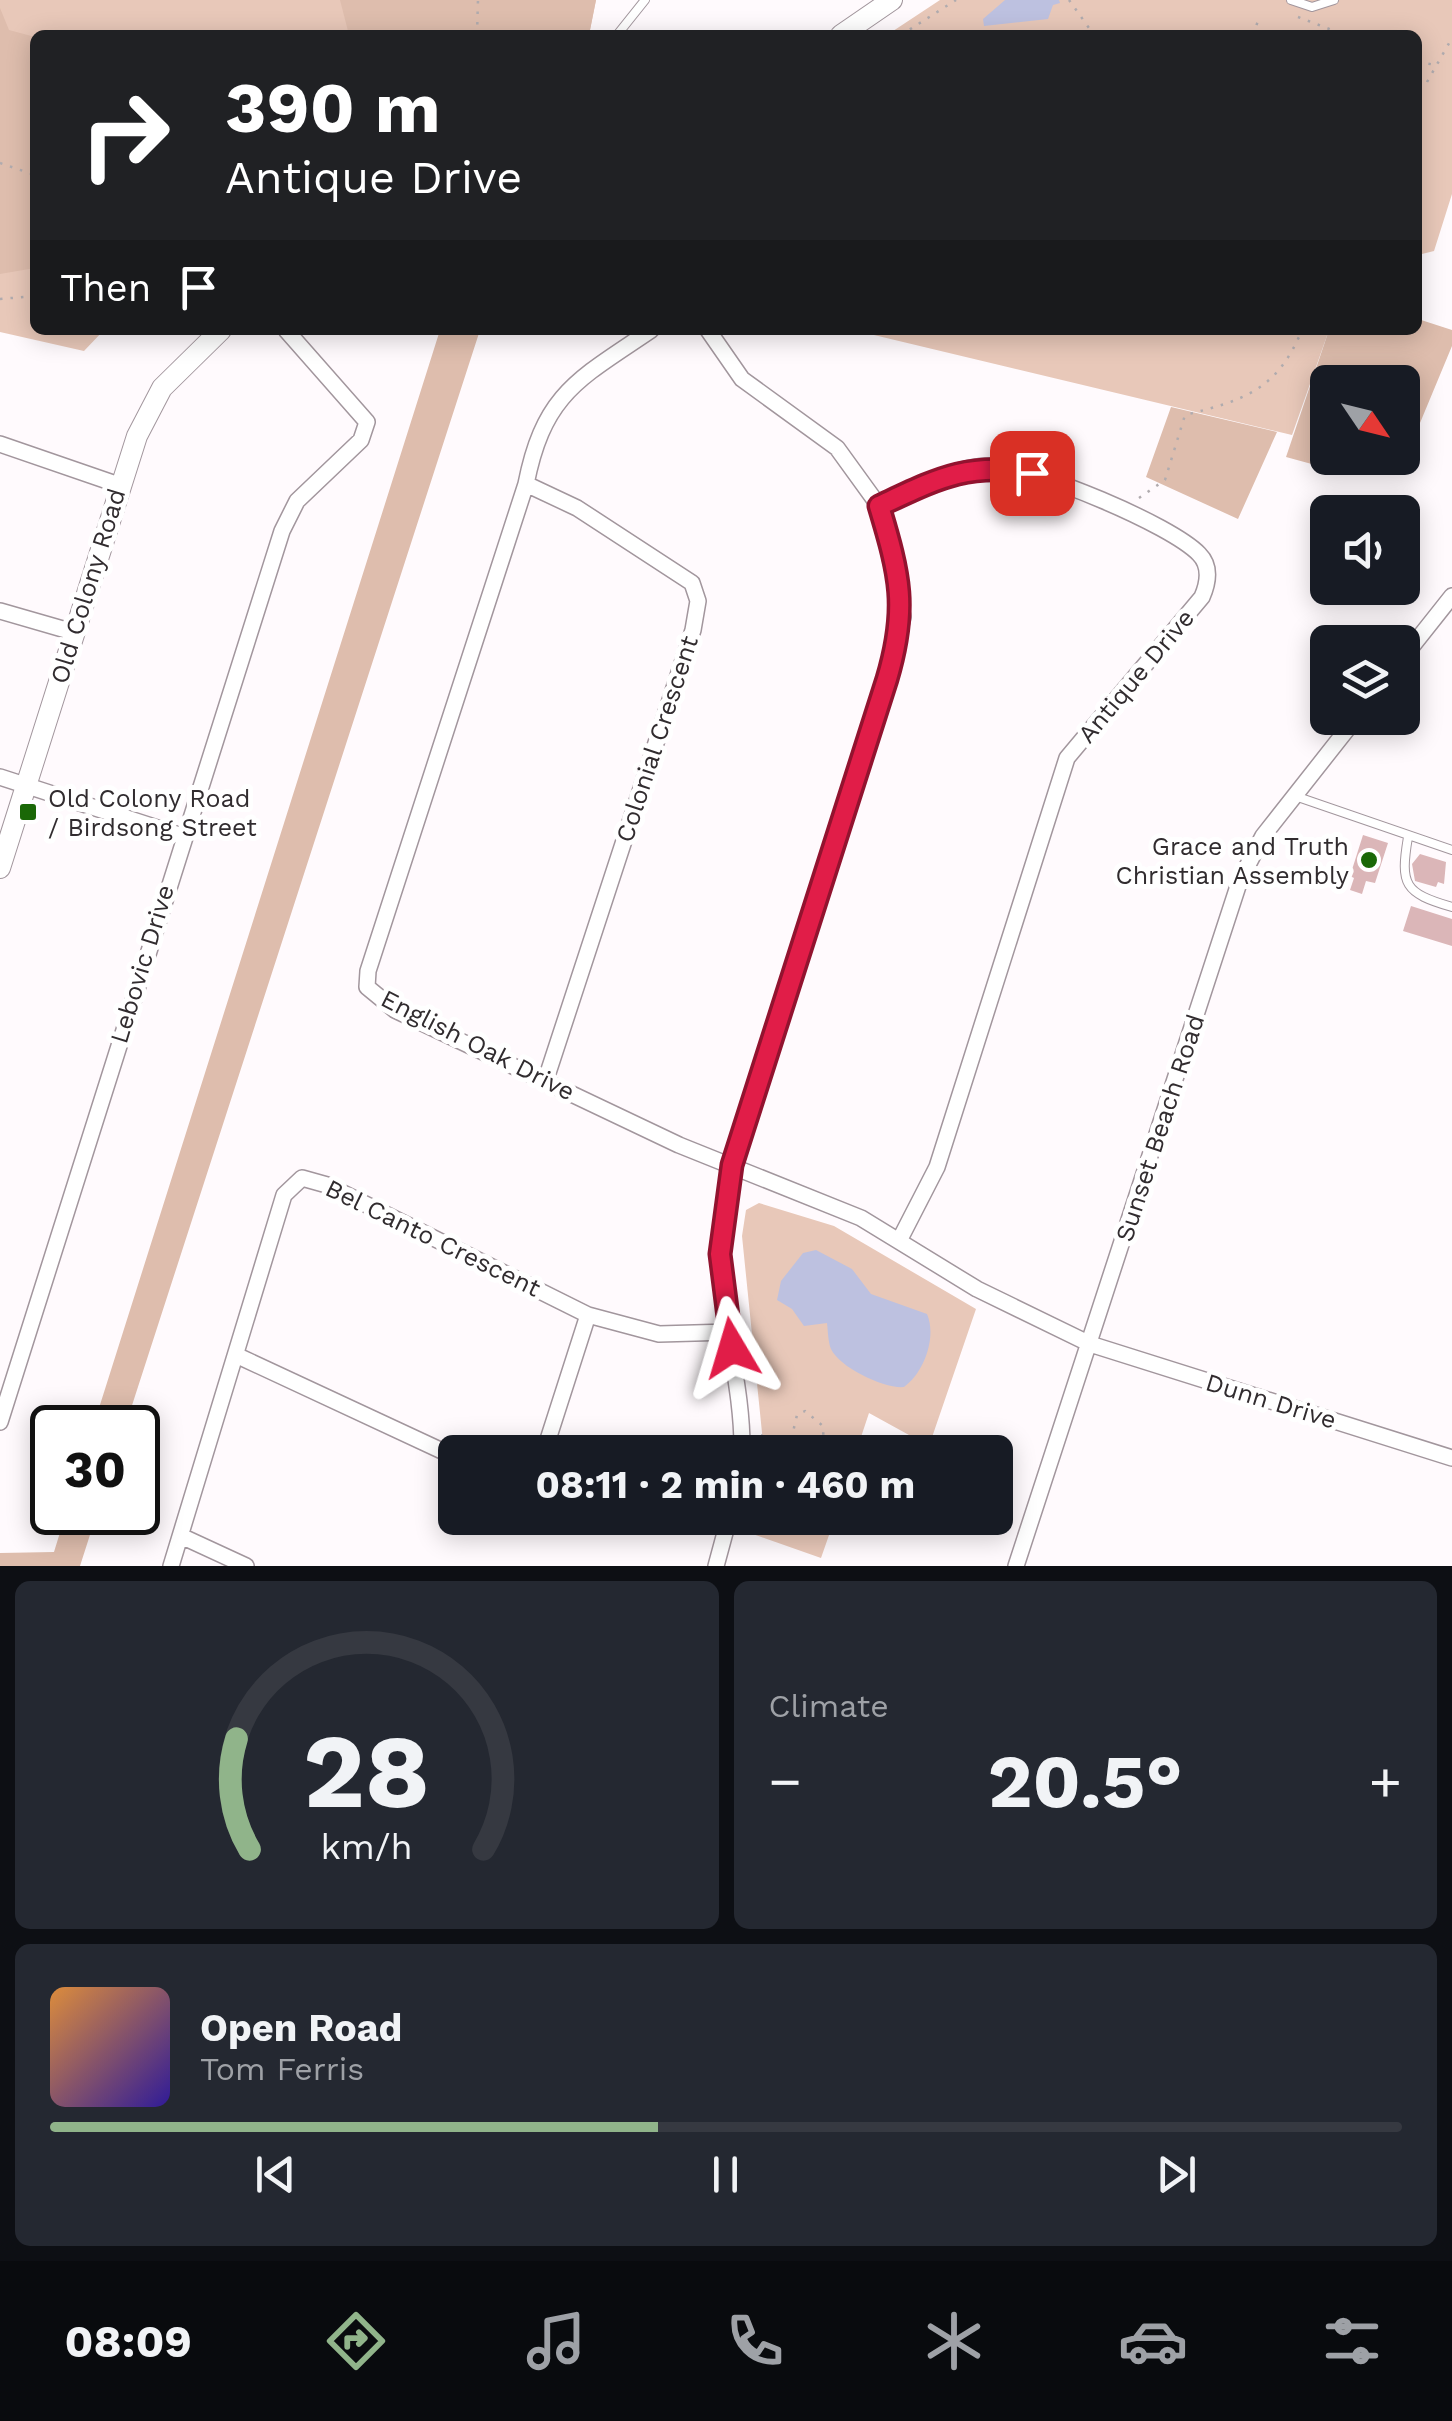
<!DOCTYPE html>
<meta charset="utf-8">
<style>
:root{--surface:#171b24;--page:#242831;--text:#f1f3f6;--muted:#9ea1a6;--line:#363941;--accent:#90b48a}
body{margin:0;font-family:"Work Sans",sans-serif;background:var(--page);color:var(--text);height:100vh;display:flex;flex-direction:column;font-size:38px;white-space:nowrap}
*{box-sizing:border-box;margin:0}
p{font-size:32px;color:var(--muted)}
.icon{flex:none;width:55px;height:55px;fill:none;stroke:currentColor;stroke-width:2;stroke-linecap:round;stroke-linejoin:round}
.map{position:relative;height:1566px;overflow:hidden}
.sheet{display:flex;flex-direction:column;gap:15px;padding:15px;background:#0d0f14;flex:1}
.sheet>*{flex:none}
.guide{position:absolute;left:30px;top:30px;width:1392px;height:305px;border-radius:15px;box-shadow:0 5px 25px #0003;background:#202124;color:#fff;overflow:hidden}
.needle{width:65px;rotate:125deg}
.fabs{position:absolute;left:1310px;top:365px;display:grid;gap:20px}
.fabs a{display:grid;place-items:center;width:110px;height:110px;border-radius:15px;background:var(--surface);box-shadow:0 5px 25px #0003;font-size:50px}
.speed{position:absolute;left:30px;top:1405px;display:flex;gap:20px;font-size:50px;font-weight:700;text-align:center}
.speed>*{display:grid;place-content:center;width:130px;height:130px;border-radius:50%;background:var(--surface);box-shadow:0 5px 25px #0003;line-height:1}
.speed .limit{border:5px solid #111;border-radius:15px;background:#fff;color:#111}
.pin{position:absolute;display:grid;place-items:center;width:85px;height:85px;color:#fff;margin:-42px;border-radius:20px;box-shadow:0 5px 15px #0006}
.me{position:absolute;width:110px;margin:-55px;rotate:353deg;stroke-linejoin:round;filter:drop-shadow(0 0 8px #0008)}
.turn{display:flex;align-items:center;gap:35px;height:210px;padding:0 30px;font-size:45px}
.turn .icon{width:130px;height:130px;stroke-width:2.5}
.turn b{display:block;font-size:70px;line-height:85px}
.then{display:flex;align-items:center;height:95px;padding:0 30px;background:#0003;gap:20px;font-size:38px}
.big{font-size:75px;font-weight:700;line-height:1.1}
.sheet .tile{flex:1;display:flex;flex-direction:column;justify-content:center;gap:15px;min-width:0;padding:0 35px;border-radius:15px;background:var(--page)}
.sheet .dial{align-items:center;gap:0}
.dial svg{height:260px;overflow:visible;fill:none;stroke:var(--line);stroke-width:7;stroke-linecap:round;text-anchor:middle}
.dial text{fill:var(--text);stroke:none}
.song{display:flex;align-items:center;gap:30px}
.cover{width:120px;height:120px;border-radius:15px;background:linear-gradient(135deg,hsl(30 70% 55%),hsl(250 70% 35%))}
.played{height:10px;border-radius:5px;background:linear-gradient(90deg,var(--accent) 45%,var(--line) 45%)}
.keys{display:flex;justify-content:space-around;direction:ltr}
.heat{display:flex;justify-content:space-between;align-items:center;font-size:55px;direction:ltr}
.sheet .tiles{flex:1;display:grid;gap:15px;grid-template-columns:1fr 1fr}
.tile:last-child{grid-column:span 2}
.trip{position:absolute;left:438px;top:1435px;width:575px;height:100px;border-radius:15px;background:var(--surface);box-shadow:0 5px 25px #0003;font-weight:700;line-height:100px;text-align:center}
.menu{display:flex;height:160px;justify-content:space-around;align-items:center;background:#090b0e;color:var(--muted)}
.menu .icon{width:70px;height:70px}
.menu .current{color:var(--accent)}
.menu b{font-size:45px;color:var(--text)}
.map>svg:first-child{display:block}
</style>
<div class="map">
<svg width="1452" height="1566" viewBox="0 0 1452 1566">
<rect width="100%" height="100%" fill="#fffafd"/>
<path fill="#e8c8b9" d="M0 0H596L589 35H35V330H104L84 351 0 332Z
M940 0H1452V194L1434 251 1418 255V35H887Z
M853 330H1329L1292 435Z
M759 1203 834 1226 976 1309 929 1446 869 1413 856 1452H764L742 1236 746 1210Z
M753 1518H835L821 1558 747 1532Z"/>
<path fill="#debdad" d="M340 0H596L589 35H349Z
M0 8 9 30 35 37V268L0 274Z
M1418 319 1452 330V346L1415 435 1403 429 1402 382H1328V458H1351L1341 472 1286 457 1329 330H1418Z
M440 330H480L125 1427H93Z
M1171 407 1277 432 1238 519 1146 477Z
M66 1513H97L80 1566H0V1553L54 1552Z"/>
<path fill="#bdc1e0" d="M1005 0H1059L1060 3 1053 5 1048 19 984 26 983 19Z
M816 1250 852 1269 871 1294 927 1314C937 1337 924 1373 904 1387 885 1389 840 1368 831 1349 828 1342 828 1331 827 1323L804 1326 792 1309 777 1300 781 1281 803 1253Z"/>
<path fill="#dbb6b8" d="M1363 835 1388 843 1375 883 1366 881 1362 894 1350 890 1354 878 1350 876Z
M1420 854 1446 862 1444 884 1438 882 1436 887 1415 881 1412 864Z
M1411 906 1452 919V946L1403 931Z"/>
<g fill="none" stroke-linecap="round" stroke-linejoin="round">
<g stroke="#a2969d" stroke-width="10">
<path id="service" d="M1291 0 1312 7 1334 0
M617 35 645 0
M1295 796 1452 850
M1408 837C1400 885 1404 893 1452 907"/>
</g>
<g stroke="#a2969d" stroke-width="18">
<path id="minor" d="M651 330C579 379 544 393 526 484L368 971 367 987 395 1010 679 1145 861 1218 977 1289 1090 1344 1452 1458
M708 330 742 379 837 448 879 506 903 617 887 679 732 1165C726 1193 720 1221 720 1250 720 1318 743 1384 742 1452
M0 444 119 485
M526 484 577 508 692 583 698 601 693 630 546 1079
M879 506C914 490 954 464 995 466 1036 469 1170 524 1199 554 1211 566 1208 583 1202 597L1067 758 937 1167 900 1239
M0 611 73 632
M1402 659 1452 596
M0 777 182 836
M238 1356 455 1457
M0 1422 282 531 297 501 361 440 367 422 286 330
M544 1452 588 1315
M181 1536 246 1566
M171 1566 284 1195 302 1178 327 1185 588 1315 659 1334 730 1332
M716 1566 729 1518
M1016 1566 1240 880 1263 836 1356 718"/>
</g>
<g stroke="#a2969d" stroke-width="22">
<path id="tertiary" d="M841 35 892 0
M0 868 137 436 162 388 221 330"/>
</g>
<path stroke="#b0abae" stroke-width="2.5" stroke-dasharray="2.5 8" stroke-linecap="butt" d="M1069 0 1094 35
M1298 17 1345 35
M477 35 478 0
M901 35 956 0
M1253 35 1259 18
M1418 62 1436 65
M1427 82 1452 38
M0 163 35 175
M0 299 35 296
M1139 498 1165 480 1185 415C1245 400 1277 390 1302 330
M761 1435 790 1452
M789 1449 797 1415 805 1411 823 1426 824 1452"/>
<use href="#service" stroke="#fff" stroke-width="8"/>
<use href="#minor" stroke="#fff" stroke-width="15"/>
<use href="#tertiary" stroke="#fff" stroke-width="20"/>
</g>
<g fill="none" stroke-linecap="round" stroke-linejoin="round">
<g stroke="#92132f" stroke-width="25">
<path id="route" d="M732 1348 720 1254 732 1165 887 679C908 608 900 576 879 506 937 479 967 462 1032 473"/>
</g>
<use href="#route" stroke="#e11d48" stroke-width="18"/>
</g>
<g fill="#1a6807" stroke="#fff" stroke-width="4">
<rect x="18" y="802" width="20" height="20" rx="5"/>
<circle cx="1369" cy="860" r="10"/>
</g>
<g text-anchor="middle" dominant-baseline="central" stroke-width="10" stroke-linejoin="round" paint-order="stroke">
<g font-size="25" fill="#312c2f" stroke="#fff">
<text transform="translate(88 586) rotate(-73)">Old Colony Road</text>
<text transform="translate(1136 676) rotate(-50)">Antique Drive</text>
<text transform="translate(657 739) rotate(-72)">Colonial Crescent</text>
<text transform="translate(142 964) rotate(-73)">Lebovic Drive</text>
<text transform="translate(478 1045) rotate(27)">English Oak Drive</text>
<text transform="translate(1160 1128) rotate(-72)">Sunset Beach Road</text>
<text transform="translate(433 1238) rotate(26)">Bel Canto Crescent</text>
<text transform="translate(1271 1401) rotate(17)">Dunn Drive</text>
</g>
<g font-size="25" fill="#312c2f" stroke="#fff" text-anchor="start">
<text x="48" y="798">Old Colony Road<tspan x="48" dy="29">/ Birdsong Street</tspan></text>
<text x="1349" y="846" text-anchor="end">Grace and Truth<tspan x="1349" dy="29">Christian Assembly</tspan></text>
</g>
</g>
</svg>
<div class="fabs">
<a><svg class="needle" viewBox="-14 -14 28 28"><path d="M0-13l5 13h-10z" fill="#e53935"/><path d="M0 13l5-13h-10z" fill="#9ea1a6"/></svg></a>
<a><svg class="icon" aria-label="sound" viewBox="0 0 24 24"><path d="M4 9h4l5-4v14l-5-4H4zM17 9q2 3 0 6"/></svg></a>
<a><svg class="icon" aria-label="layers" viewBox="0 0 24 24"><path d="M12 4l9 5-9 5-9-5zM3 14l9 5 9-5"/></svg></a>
</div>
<div class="speed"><div class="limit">30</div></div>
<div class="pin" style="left:1032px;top:473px;background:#d93025"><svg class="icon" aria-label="arrive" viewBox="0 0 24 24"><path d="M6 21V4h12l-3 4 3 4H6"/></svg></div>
<svg class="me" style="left:732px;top:1348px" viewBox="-20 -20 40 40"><path d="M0-17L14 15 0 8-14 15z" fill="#e11d48" stroke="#fff" stroke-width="4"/></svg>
<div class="trip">08:11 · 2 min · 460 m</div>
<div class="guide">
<div class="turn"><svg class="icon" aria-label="right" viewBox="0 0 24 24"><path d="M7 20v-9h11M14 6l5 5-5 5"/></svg><div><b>390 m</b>Antique Drive</div></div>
<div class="then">Then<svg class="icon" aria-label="arrive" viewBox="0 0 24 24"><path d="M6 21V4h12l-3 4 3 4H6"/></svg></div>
</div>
</div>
<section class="sheet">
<div class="tiles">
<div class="tile dial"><svg viewBox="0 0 100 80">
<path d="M14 69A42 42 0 1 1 86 69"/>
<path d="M14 69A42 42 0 0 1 10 35" stroke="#90b48a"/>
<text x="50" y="56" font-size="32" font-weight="700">28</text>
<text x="50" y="72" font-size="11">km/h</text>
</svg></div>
<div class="tile"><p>Climate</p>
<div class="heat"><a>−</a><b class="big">20.5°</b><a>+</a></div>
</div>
<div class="tile">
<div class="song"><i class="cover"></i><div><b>Open Road</b><p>Tom Ferris</p></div></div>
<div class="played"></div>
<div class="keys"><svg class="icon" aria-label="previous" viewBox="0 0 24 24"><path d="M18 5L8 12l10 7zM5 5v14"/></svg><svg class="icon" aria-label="pause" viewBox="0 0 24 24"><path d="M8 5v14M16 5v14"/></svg><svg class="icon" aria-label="next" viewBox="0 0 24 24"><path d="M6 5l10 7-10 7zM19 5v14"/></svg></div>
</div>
</div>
</section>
<nav class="menu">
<b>08:09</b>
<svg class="icon current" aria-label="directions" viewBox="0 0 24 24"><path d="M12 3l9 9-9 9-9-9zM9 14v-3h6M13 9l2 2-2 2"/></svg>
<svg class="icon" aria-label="music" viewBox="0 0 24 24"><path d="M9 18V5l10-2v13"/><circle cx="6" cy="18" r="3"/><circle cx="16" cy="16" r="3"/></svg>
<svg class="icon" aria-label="phone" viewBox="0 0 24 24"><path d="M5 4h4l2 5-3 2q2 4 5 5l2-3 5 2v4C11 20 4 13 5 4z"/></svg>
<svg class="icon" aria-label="climate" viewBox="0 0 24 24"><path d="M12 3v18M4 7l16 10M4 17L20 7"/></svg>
<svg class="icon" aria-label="car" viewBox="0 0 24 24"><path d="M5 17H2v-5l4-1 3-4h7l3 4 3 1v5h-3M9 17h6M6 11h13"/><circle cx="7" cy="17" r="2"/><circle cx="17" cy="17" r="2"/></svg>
<svg class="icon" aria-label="filters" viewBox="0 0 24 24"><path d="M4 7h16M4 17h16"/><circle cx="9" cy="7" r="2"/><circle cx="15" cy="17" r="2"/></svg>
</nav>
